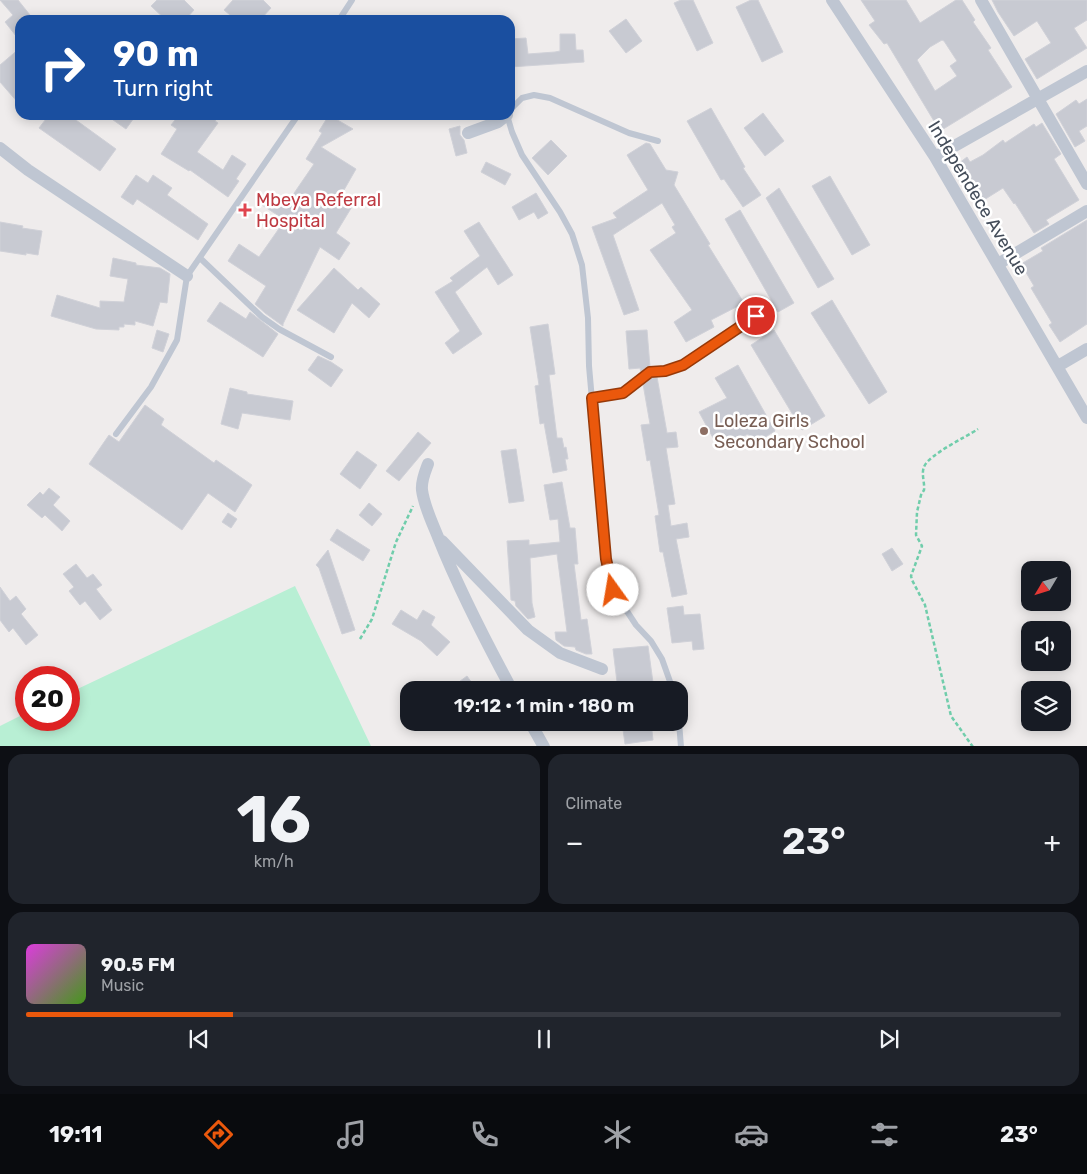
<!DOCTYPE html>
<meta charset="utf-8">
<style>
:root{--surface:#171b24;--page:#20242c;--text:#f1f3f6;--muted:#9ea1a6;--line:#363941;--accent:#ea580c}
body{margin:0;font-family:Rubik,sans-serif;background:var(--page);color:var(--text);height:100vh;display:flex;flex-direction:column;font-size:19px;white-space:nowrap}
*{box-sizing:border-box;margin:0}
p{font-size:16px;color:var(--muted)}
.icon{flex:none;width:28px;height:28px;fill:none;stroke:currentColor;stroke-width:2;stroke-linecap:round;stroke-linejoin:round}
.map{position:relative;height:746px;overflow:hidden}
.sheet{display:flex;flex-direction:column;gap:8px;padding:8px;background:#0d0f14;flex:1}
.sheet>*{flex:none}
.banner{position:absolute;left:15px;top:15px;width:500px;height:105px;border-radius:15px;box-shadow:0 2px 12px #0003;background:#1a4fa0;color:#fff;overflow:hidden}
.needle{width:32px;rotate:232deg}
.buttons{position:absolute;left:1021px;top:561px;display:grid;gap:10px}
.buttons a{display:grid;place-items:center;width:50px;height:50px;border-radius:10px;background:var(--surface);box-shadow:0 2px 12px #0003;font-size:25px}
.speed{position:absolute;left:15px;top:666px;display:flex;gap:10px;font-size:25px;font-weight:700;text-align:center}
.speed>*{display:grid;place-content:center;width:65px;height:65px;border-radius:50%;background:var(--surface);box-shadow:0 2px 12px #0003;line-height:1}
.speed .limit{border:8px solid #d22;background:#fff;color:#111}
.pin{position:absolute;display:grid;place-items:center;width:42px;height:42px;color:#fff;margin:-21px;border:2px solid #fff;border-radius:50%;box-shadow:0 1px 5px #0007}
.me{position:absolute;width:55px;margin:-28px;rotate:347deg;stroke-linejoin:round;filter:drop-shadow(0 0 4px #0008)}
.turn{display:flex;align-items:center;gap:18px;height:105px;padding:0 15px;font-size:22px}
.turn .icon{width:65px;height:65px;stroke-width:2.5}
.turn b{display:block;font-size:35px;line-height:42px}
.big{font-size:38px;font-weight:600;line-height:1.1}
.sheet .card{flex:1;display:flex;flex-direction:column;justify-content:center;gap:8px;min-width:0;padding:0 18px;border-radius:15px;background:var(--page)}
.sheet .dial{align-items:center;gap:0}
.dial b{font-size:65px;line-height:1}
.song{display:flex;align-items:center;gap:15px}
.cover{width:60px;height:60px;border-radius:8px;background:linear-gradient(135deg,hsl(300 70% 55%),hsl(100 70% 35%))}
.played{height:5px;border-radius:2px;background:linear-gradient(90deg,var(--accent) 20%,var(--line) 20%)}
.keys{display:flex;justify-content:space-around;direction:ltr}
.heat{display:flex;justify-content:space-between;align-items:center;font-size:28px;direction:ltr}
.sheet .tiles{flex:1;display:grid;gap:8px;grid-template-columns:1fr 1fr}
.card:last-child{grid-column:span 2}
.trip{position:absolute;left:400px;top:681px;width:288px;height:50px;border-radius:15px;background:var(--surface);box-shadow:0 2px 12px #0003;font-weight:600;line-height:50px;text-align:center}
.tabs{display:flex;height:80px;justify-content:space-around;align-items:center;background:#090b0e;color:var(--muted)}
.tabs .icon{width:35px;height:35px}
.tabs .active{color:var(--accent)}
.tabs b{font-size:22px;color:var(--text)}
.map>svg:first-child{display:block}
</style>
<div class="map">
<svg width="1087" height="747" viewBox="0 0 1087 747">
<rect width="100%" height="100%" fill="#efecec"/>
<path fill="#b8efd4" d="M295 586 371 746H0V726L26 713V720H69V693Z"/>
<path fill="#c8cad2" stroke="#d0d1d8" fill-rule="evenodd" d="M0 0H18L34 20H20V41L5 22 13 15Z
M157 0H184L194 10 185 20H166L151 6Z
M233 0H263L271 8 260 20H236L224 10Z
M681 0H693L713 43 697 51 674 3Z
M751 0H758L783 52 762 62 736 7Z
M861 0H906L920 23 956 0H962L975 20 973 22 991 48 988 50 1012 87 940 131 887 43 884 44 869 25 875 21ZM942 40 944 41 957 61 950 66 957 76 935 91 917 60 930 47Z
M992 0H1087V20L1074 28 1087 48 1037 79 1025 59 1051 43 1037 21 1014 36 998 12Z
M626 19 642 41 626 53 609 31Z
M560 34H575L576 50H583L584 62 510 67V55H512L510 39 526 38 528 54 555 52 560 51Z
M20 48V105L0 82V65Z
M1087 99V126L1079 131 1085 141 1075 147 1056 114 1076 100 1079 104Z
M711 108 745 167 743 168 761 195 743 207 724 179 721 180 687 121Z
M763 113 784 141 765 156 744 128Z
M49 115H69L116 149 100 171 39 128Z
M106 115H136L126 129Z
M179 115H219L215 121 218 123 197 152 223 170 232 155 246 164 236 179 239 181 228 197 190 170 189 171 161 154 177 129 171 125Z
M329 115 353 129 321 147 356 169 340 197 353 205 336 233 350 243 339 260 320 247 283 324V326L265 313 255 304 266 286 228 261 239 244 259 257 285 220 262 205 271 191 288 202 314 164 306 159 322 133 319 131Z
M1042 123 1061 154 1054 159 1079 200 1046 220 1049 224 1034 233 1015 203 1014 204 1003 188 979 203 954 167 967 157 970 162 983 155 1003 140 1005 143 1034 124 1036 127Z
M460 126V135L464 140 467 153 456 156 449 129Z
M551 140 567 156 548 175 532 158Z
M646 143 650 144 666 170 678 172 674 185 710 244 708 245 744 303 711 320 714 327 686 342 674 322 692 310 650 250 676 233 672 227 675 225 662 203 613 235 639 310 624 315 592 227 617 218 613 213 648 190 627 155Z
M486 162 511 174 505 185 481 172Z
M136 175 148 183 153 175 172 188 167 195 208 224 198 240 137 199 133 205 121 197Z
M830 176 870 245 852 255 812 186Z
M779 188 834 279 818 288 766 198Z
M536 193 548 213 538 219 534 212 519 220 512 207Z
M740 210 794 303 778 312 725 219Z
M1087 220V324L1060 342 1049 325 1052 323 1031 288 1034 286 1021 264 1043 251 1041 248Z
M0 222 23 226 22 228 42 231 38 255 26 253V255L0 251Z
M479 222 513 275 498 285 487 267 455 292 482 334 453 354 445 343 460 331 435 292 453 281 450 278 480 256 464 231Z
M113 258 136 263V265L160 268 170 274 167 303 160 302 153 326 135 321V325L124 324V327H119V330L96 329 51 316 57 295 100 308V301L124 302 128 279 110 276Z
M334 268 358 290 361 287 380 304 369 318 352 303 334 333 297 310Z
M832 300 887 392 869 404 811 313Z
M220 302 246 319 250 312 278 334 263 357 207 321Z
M548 324 555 374 549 375 557 438H562L564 448 566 447 568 459H565L567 470 553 473 544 423 540 424 535 386 539 385 530 327Z
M157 330 169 334 163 352 152 348Z
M647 330 650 367 641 373 640 368 629 369 626 331Z
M774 330 825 416 802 430 751 345Z
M318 356 331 362 343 370 331 387 308 370Z
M738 365 775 431 754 444 748 434 719 449 699 412 727 398 715 378Z
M651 377H657L667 433 676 432 678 447 666 448 675 504 668 505 671 526 687 523 689 537 676 539 687 594 672 597 663 552H660L655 516 659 515 650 460 647 461 641 425 650 424 643 384Z
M230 388 247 392V394L293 401 290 420 242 413 238 429 221 424Z
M145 405 164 419 161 425 214 463 216 460 252 485 235 512 208 493 182 530 89 464 109 435 119 442Z
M418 432 431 443 399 481 386 471Z
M516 449 524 501 509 503 501 451Z
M357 451 377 465 360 489 340 474Z
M562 482 570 528H575L578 564H574L581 620 587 619 592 654H586L576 650 575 647 564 646 556 640 555 632H567L557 554 530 558 532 603 535 617 528 619 516 606 515 601 511 600 507 541 529 540V545L560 542 558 519 550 520 544 485Z
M49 488 60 497 53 505 70 521 62 531 45 515 42 518 27 505 40 492 43 495Z
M369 503 382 514 372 526 359 515Z
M228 513 237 519 231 528 222 522Z
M337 529 370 550 363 561 330 540Z
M892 548 903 564 892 571 882 554Z
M328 550 355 630 342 634 319 568 316 565Z
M76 564 87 578 93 574 102 585 96 589 112 610 100 620 85 601 80 605 69 591 74 587 63 574Z
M0 587 10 601 16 596 26 609 21 614 38 635 26 645 13 628 9 632 0 620Z
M683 606 684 615 700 614 704 649 693 650 692 641 672 643 667 608Z
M401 610 417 620 423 610 435 617 431 625 450 642 437 656 421 641 392 624Z
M648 646 654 690H618L613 649Z
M467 676 477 690H448Z
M622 722H651L653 740 625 744Z"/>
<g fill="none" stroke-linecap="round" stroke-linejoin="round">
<path stroke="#70cdab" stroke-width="2.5" stroke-dasharray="4 2.5" stroke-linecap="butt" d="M360 639 372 619 396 542 413 506
M973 747 951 716 925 605 912 580 911 576 922 546 916 535 917 512 921 495 924 490C925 483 921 474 924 467 928 455 966 437 978 429"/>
<path stroke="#bfc6d2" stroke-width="6" d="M339 20 352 0
M510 110 522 98 534 95 550 98 629 133 658 141
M507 115 512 132 522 155 560 212 572 234 582 265 588 318 589 366 606 559 613 590 636 625 651 641 662 659 673 690
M200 258 262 317 279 329 331 357
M592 398 623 393 650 372 665 371 683 365 756 316
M116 434 151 387 177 340 187 276 298 115
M679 722 681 747"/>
<path stroke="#bfc6d2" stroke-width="12" d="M832 0 935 157 1087 418
M981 0 1087 184
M468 133 498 122 507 115
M0 148 28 170 187 276
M935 157 1087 71
M998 264 1087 211
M1058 366 1087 349
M428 464C425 472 421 481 422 490 424 506 432 522 438 537 459 590 485 640 512 690
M442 541 528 630 560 653 602 669
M530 722 544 747"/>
</g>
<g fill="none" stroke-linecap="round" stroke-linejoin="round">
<g stroke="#983908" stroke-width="12">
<path id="route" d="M613 590 606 559 592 398 623 393 650 372 665 371 683 365 756 316"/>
</g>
<use href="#route" stroke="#ea580c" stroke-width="9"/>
</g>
<path fill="#e0444e" stroke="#fff" stroke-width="2" d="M242.5 202.5h5v5h5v5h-5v5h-5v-5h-5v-5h5z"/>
<circle fill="#8d6e63" stroke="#fff" stroke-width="2" cx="704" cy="431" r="5"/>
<g text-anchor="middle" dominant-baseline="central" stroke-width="5" stroke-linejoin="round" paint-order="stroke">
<g font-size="18" fill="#444d5a" stroke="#fff">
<text transform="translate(978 198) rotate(59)">Independece Avenue</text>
</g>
<g font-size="18" fill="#be3a42" stroke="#fff" text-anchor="start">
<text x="256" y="200">Mbeya Referral<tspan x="256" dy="21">Hospital</tspan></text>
</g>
<g font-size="18" fill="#785e54" stroke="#fff" text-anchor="start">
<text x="714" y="421">Loleza Girls<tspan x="714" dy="21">Secondary School</tspan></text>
</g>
</g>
</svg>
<div class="buttons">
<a><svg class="needle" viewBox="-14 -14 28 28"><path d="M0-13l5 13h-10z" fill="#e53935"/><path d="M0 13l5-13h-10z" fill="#9ea1a6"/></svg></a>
<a><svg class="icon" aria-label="sound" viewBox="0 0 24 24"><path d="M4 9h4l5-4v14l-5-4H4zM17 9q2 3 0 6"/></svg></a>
<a><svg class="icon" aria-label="layers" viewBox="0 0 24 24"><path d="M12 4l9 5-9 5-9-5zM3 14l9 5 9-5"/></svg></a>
</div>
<div class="speed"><div class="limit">20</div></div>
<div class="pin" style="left:756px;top:316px;background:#d93025"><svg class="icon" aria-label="arrive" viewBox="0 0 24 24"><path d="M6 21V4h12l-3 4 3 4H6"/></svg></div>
<svg class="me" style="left:613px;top:590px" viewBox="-20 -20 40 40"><circle r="19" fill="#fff"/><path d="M0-13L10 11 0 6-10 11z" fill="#ea580c"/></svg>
<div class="trip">19:12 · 1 min · 180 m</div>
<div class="banner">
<div class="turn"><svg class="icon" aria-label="right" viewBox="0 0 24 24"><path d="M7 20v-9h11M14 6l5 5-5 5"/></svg><div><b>90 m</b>Turn right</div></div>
</div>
</div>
<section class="sheet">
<div class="tiles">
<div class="card dial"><b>16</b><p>km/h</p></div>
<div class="card"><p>Climate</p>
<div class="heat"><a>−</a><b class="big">23°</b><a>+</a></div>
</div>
<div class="card">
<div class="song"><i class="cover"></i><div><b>90.5 FM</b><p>Music</p></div></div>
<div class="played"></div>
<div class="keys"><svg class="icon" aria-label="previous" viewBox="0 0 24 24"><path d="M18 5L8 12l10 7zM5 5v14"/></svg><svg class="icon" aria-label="pause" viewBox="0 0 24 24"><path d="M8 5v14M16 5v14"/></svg><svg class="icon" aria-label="next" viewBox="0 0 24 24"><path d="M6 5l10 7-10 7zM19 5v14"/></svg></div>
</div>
</div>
</section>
<nav class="tabs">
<b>19:11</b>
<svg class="icon active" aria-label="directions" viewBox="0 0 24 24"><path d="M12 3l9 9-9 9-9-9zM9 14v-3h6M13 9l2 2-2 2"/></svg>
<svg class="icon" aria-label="music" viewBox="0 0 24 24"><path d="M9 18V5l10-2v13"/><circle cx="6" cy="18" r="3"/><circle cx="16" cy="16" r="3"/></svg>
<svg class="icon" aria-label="phone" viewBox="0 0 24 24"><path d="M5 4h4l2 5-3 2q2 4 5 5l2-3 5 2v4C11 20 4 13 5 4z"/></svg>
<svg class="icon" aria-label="climate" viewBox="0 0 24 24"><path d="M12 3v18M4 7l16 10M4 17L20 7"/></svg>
<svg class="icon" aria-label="car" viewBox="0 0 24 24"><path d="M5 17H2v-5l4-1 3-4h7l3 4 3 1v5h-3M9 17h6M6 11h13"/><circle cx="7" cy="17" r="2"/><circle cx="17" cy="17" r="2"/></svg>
<svg class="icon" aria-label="filters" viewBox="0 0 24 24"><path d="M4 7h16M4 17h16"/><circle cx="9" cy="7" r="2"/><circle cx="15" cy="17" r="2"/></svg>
<b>23°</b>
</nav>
